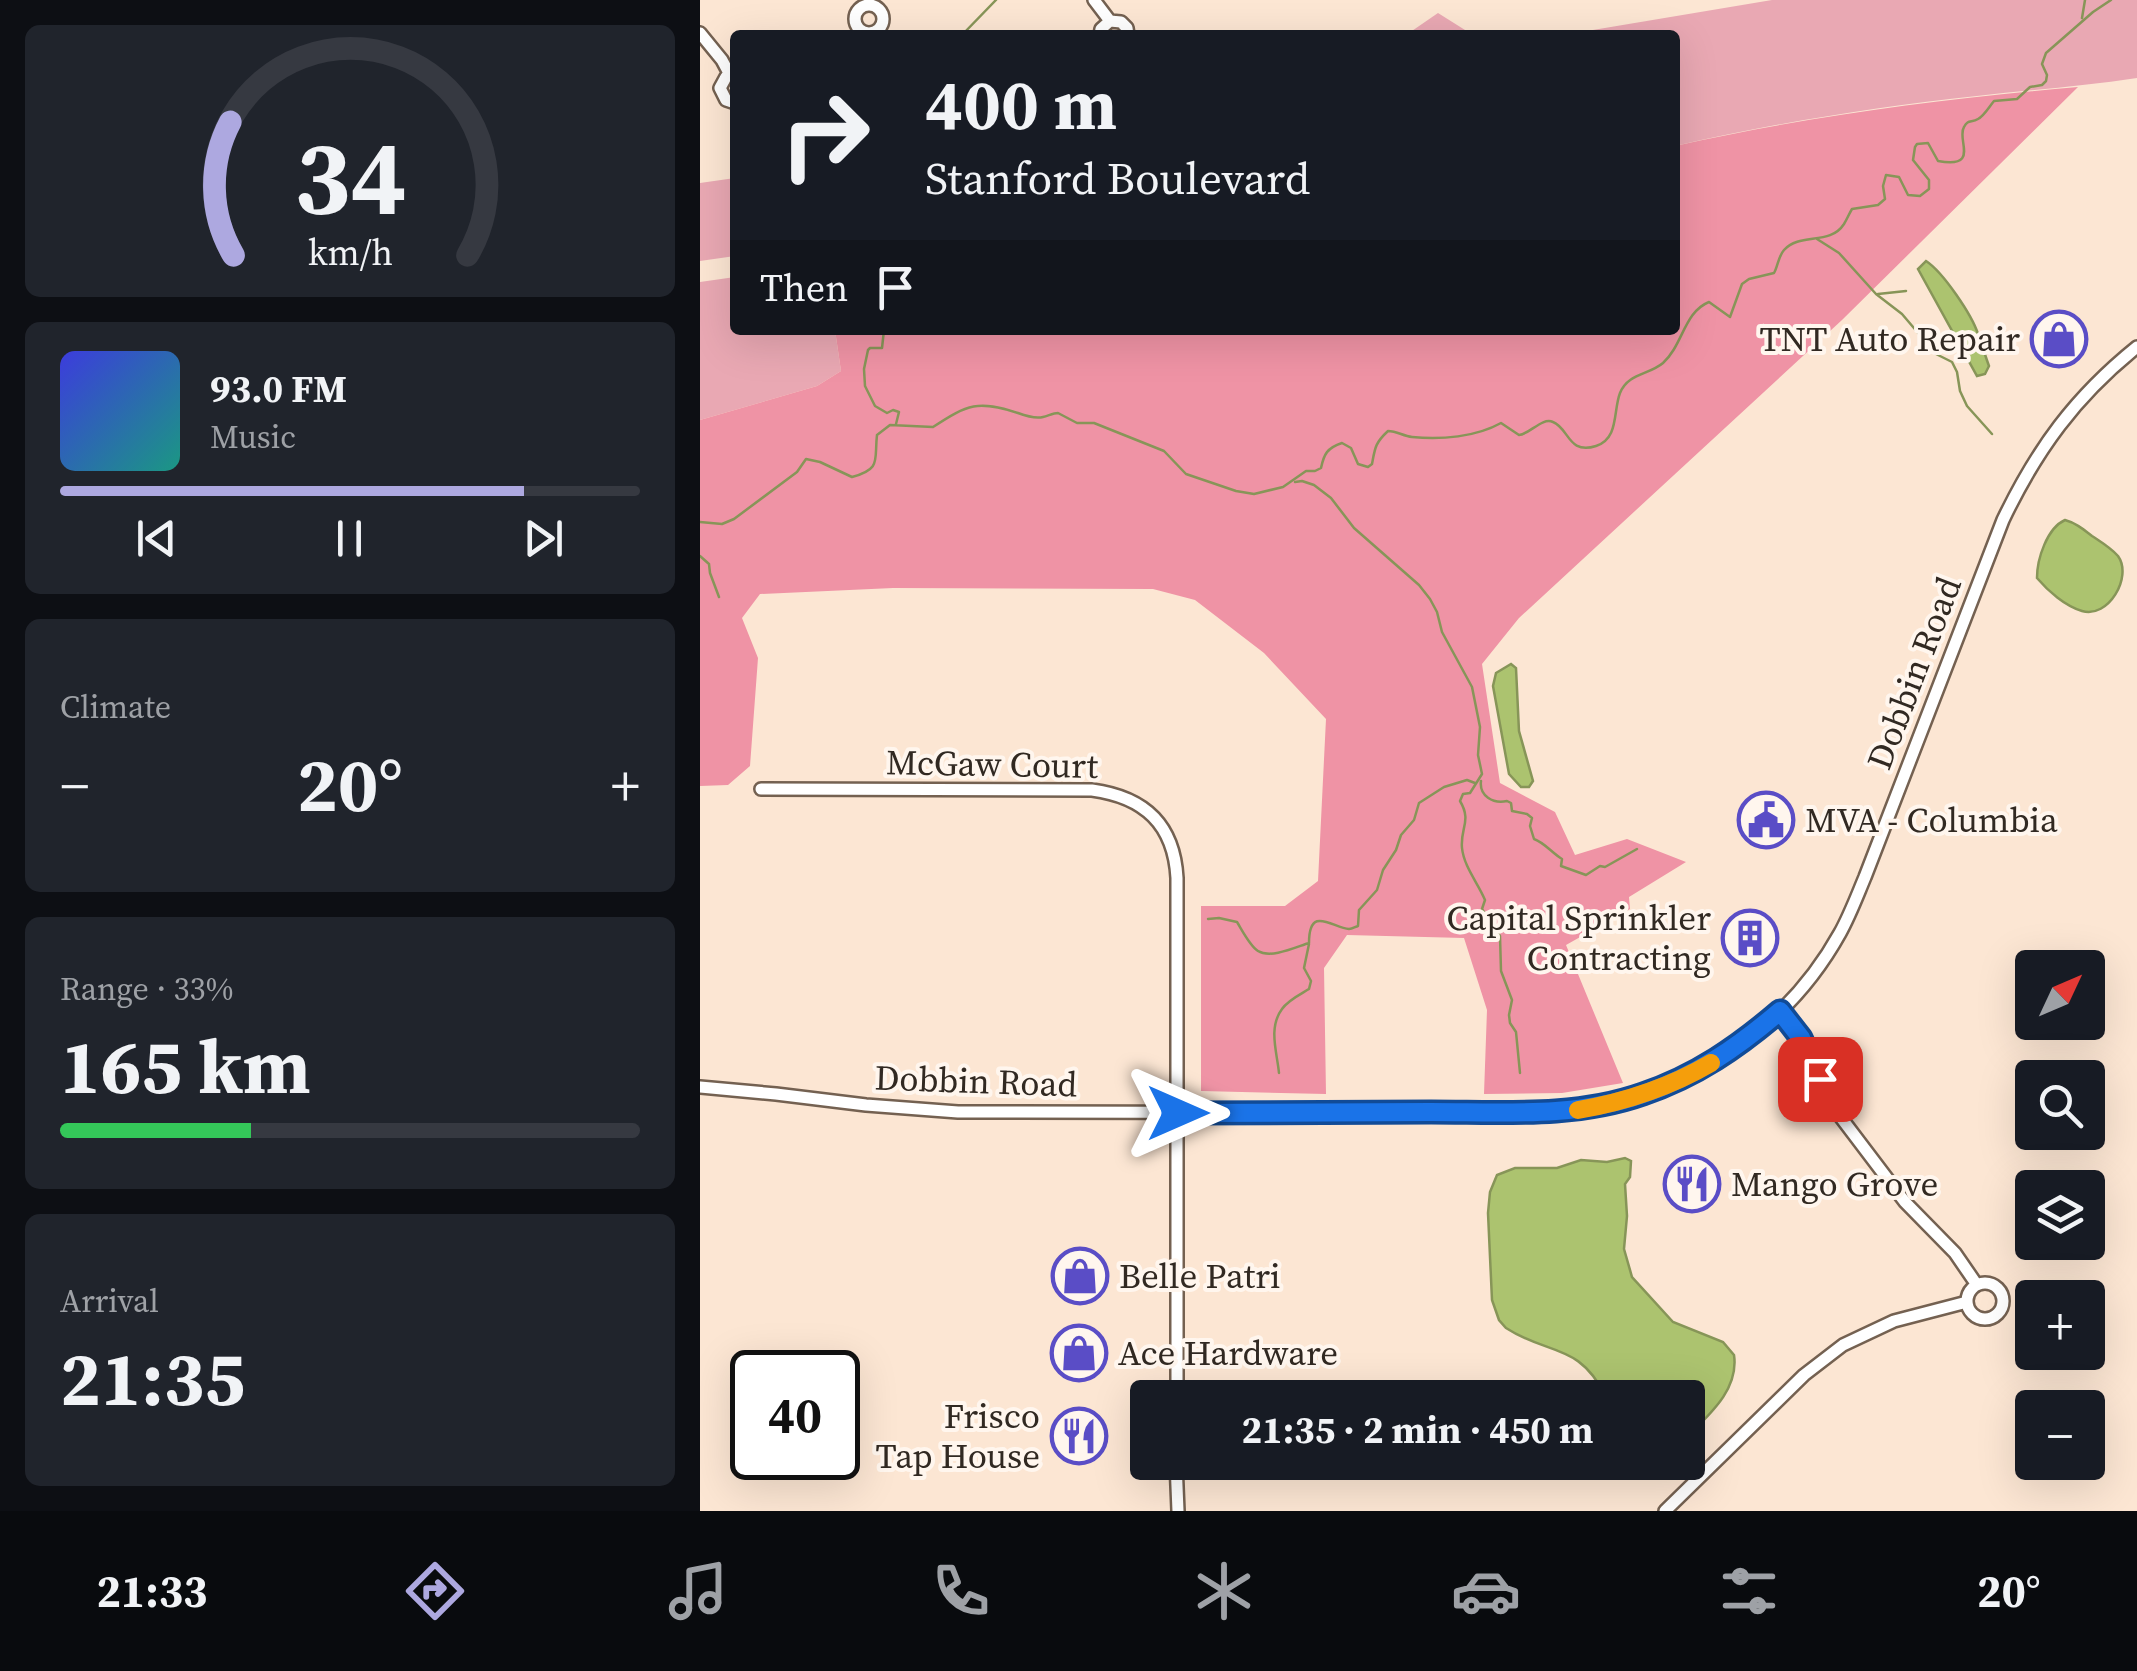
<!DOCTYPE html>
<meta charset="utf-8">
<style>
:root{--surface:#171b24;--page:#20242c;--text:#f1f3f6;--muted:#9ea1a6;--line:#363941;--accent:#ada8e0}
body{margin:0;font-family:"Source Serif 4",serif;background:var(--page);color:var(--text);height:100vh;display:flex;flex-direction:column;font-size:38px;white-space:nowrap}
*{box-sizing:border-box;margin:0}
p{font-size:32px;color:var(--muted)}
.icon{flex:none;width:55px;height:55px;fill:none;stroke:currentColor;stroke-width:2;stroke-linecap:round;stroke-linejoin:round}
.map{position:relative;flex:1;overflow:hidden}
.panel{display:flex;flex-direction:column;gap:25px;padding:25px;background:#0d0f14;width:700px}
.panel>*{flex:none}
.hud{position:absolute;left:30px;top:30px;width:950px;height:305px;border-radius:10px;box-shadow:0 10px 40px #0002;background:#171b24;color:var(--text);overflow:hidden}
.needle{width:65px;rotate:46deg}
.controls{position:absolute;left:1315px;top:950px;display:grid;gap:20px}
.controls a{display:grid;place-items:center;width:90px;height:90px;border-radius:10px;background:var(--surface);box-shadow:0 10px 40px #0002;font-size:50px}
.speed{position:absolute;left:30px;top:1350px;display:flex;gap:20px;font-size:50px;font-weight:700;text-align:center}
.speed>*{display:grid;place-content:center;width:130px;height:130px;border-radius:50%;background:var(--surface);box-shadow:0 10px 40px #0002;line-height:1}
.speed .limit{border:5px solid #111;border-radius:15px;background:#fff;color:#111}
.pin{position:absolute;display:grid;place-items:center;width:85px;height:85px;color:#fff;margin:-42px;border-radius:20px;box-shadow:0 5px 15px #0006}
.me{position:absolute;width:110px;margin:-55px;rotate:90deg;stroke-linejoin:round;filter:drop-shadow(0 0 8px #0008)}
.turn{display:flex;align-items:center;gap:35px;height:210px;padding:0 30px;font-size:45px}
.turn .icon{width:130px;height:130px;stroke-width:2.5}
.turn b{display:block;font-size:70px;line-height:85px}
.then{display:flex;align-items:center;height:95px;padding:0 30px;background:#0003;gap:20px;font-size:38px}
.big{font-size:75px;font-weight:700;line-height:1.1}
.panel .card{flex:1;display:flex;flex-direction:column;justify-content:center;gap:15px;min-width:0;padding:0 35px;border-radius:15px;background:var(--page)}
.panel .dial{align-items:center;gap:0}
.dial svg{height:260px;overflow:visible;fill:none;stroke:var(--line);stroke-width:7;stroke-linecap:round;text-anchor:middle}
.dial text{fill:var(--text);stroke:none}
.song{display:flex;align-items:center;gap:30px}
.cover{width:120px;height:120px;border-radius:15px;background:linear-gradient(135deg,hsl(240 70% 55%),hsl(170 70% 35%))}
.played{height:10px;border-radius:5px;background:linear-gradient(90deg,var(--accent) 80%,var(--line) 80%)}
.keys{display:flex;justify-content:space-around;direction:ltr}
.heat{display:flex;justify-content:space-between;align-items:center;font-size:55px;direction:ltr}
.charge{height:15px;border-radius:8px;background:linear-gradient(90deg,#34c759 33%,var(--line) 0)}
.trip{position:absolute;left:430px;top:1380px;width:575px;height:100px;border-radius:10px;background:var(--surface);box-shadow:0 10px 40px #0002;font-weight:700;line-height:100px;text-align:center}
.dock{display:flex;height:160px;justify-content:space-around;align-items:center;background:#090b0e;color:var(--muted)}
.dock .icon{width:70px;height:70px}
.dock .on{color:var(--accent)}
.dock b{font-size:45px;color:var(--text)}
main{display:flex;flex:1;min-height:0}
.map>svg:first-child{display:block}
</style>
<main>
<section class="panel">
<div class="card dial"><svg viewBox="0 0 100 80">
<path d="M14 69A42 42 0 1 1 86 69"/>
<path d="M14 69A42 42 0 0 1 13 28" stroke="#ada8e0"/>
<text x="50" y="56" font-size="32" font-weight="700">34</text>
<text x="50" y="72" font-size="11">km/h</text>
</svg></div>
<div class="card">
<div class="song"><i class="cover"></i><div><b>93.0 FM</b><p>Music</p></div></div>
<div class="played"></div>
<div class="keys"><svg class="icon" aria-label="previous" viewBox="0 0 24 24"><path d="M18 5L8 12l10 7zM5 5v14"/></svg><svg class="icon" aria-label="pause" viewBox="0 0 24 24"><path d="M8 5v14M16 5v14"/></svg><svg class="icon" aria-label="next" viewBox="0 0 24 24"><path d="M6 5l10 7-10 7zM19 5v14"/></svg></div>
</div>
<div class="card"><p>Climate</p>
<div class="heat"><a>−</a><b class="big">20°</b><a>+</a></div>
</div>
<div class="card"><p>Range · 33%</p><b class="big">165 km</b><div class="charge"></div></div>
<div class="card"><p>Arrival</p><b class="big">21:35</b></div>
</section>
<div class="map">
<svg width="1437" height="1511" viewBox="0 0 1437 1511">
<rect width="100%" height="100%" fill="#fce6d3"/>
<path fill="#e9a8b3" d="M1072 0H1437V78C1384 86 1331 90 1277 96 1175 107 1075 123 975 146V35H863Z
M738 13 773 35H706Z
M35 178V256L0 261V183Z
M35 277V330H135L141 371 117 386 0 420V282Z"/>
<path fill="#ef93a5" d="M1378 87 1142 320 819 618 782 664 800 783 855 812 875 855 927 839 986 862 929 897 930 909 866 945 923 1083 862 1093 784 1094 787 1010 764 938 647 935 624 968 626 1094 501 1091V906H585L618 881 626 719 564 653 495 600 453 589 193 588 60 594 42 618 58 658 50 766 28 785 0 786V420L117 386 141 371 135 330H975V146C1108 116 1242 99 1378 87Z"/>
<path fill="#acc36f" stroke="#879558" stroke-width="2.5" d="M1226 261C1243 272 1272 315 1278 334 1282 345 1285 355 1289 366L1285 374 1277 376 1218 269Z
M1365 520C1376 523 1383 529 1392 536 1401 542 1411 548 1418 556 1433 577 1408 619 1382 611 1365 606 1348 591 1337 578 1337 559 1347 528 1365 520Z
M811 664 816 668 819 731 833 781 829 787H821L809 774 793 686 796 673Z
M925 1158 931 1161 930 1177 925 1184 927 1216 924 1249 932 1277 973 1322 1023 1342 1034 1355C1039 1389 1010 1414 988 1436V1398L906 1397C879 1342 849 1356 806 1328L799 1320 792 1300 788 1213 790 1192 797 1175 815 1168H857L881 1160 907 1162Z
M913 1463V1462L958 1463 944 1473 930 1478C922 1476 914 1471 913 1463Z"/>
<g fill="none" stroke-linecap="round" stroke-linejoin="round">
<path stroke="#879558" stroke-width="2.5" d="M1382 18 1385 0
M262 35 296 0
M1117 239 1139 253 1176 294 1202 314 1236 354 1252 362 1257 372 1260 391 1267 406 1292 434
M1178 294 1206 291
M184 330 182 348H170L168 350 164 369 165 386 175 406 187 413 193 410 199 412 196 424
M595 482 602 481 614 485 631 498 654 528 719 585 730 599 737 612 742 632 772 687 780 727 778 755 782 774 770 793 763 794 760 801C772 821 760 828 762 848 764 867 778 883 785 900L782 909 800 936 801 971 812 1000 809 1015 810 1023 816 1032 820 1073
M0 522 22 524 34 519 97 472 106 459 120 462 152 477C182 469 174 460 177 435L190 425 233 427C268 404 278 400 318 413 326 416 335 419 343 417 348 416 353 413 358 413L377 423H394L464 451 486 474 536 491 554 494 583 487 606 471H615L621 468C624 454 627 448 642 443L651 448 658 464 668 467 672 464C675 448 675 443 688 431 697 431 703 436 712 437 741 440 776 437 801 423L819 435C830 434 842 417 853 422 869 428 868 455 896 446 919 439 913 411 920 393 928 373 949 375 963 363 983 345 984 312 1009 302L1030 317 1042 284 1049 279 1074 273C1078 266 1078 257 1084 250 1100 232 1130 246 1144 224 1147 219 1149 214 1152 209L1178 205 1185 199 1183 186 1186 175 1199 177 1208 195 1220 196 1229 189V180L1213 160 1215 147 1217 144 1228 143 1238 161C1281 169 1256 139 1264 127 1268 119 1271 123 1278 119 1284 116 1289 107 1294 101L1317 99 1330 87 1342 85 1346 81 1347 75 1342 64 1346 53 1393 12 1411 0
M0 556 9 564 10 573 19 597
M781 781C779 796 793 804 807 801L811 803 812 811 827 814 832 818 830 826 834 839C845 843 852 853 862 859L861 866 886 875 900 866 905 867 937 849
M508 919 519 918 537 922C542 930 550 946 558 951 571 959 596 947 609 943 609 904 633 928 649 929 652 929 655 927 658 926L659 910 677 890 683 870 696 850 701 835 714 820 719 803 744 787 767 780 775 783
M579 1073C577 1052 568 1028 582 1009 588 1000 601 994 609 989L611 981 604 968 609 944"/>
<g stroke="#746151" stroke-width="16">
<path id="minor" d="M394 0 410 21 421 22 427 28 428 35
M155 19a14 14 0 1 1 28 0a14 14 0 1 1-28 0Z
M0 33 22 60 30 75
M400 35 401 29 410 21
M35 74 26 77 20 88 26 100 35 103
M61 789 392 790C444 797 474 824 477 878V1398
M1079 1011 1101 1038 1126 1095 1136 1111 1205 1202 1255 1253 1277 1285
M0 1087 76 1094 166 1105 258 1112 822 1113C953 1110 1075 1050 1140 933 1150 915 1157 896 1165 877L1303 520C1337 449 1375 397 1437 347
M1267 1301a18 18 0 1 1 36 0a18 18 0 1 1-36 0Z
M476 1462 478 1511
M965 1511 1104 1375 1143 1345 1194 1321 1267 1302"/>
</g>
<use href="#minor" stroke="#fff" stroke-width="11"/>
</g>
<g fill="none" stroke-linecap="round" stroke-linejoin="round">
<g stroke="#114b97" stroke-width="25">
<path id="route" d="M478 1113C562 1113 646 1112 731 1112 802 1112 875 1118 943 1094 996 1076 1038 1047 1080 1011L1101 1038 1120 1079"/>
</g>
<use href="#route" stroke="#1a73e8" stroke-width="18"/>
<path stroke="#f59e0b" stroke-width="18" d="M878 1110C925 1102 970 1087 1011 1063"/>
</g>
<defs>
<g id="shop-ring" transform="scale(2.875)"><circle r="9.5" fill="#fff6ee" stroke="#5a4dc6" stroke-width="1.5"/><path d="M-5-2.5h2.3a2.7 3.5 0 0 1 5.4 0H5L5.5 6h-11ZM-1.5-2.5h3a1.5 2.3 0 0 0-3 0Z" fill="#5a4dc6"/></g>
<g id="civic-ring" transform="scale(2.875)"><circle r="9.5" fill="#fff6ee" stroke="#5a4dc6" stroke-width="1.5"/><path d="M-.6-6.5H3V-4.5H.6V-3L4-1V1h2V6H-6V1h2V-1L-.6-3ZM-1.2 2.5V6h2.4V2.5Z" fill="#5a4dc6"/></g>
<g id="building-ring" transform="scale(2.875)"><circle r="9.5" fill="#fff6ee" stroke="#5a4dc6" stroke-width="1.5"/><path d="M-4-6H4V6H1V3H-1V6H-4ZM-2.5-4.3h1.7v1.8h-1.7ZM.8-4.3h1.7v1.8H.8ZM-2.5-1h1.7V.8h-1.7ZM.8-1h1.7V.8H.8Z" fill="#5a4dc6"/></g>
<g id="restaurant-ring" transform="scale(2.875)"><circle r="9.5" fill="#fff6ee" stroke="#5a4dc6" stroke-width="1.5"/><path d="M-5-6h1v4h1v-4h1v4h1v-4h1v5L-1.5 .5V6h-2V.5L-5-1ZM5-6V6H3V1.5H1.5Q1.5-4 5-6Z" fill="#5a4dc6"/></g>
</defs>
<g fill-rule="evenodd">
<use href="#shop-ring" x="1359" y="339"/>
<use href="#civic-ring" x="1066" y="820"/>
<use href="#building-ring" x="1050" y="938"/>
<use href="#restaurant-ring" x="992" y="1184"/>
<use href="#shop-ring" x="380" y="1276"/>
<use href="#shop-ring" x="379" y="1353"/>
<use href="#restaurant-ring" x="379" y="1436"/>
</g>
<g text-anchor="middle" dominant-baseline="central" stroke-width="8" stroke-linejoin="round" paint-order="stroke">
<g font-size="35" fill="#312922" stroke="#fff6ee" text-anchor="start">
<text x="1320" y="339" text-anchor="end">TNT Auto Repair</text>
<text x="1105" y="820">MVA - Columbia</text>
<text x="1011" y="918" text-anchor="end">Capital Sprinkler<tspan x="1011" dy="40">Contracting</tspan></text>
<text x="1031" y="1184">Mango Grove</text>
<text x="419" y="1276">Belle Patri</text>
<text x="418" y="1353">Ace Hardware</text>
<text x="340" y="1416" text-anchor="end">Frisco<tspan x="340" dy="40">Tap House</tspan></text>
</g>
<g font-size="35" fill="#312922" stroke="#fff6ee">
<text transform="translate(1214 673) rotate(-69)">Dobbin Road</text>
<text transform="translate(292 764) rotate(1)">McGaw Court</text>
<text transform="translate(276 1081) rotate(2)">Dobbin Road</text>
</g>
</g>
</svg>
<div class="controls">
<a><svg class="needle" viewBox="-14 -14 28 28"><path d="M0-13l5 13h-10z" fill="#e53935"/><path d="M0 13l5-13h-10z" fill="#9ea1a6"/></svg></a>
<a><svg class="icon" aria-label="search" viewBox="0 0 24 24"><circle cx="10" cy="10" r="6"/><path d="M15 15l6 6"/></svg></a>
<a><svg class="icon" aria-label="layers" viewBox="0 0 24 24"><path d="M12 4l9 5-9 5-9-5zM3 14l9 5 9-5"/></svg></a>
<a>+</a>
<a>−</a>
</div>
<div class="speed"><div class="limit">40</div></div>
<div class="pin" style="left:1120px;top:1079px;background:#d93025"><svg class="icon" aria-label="arrive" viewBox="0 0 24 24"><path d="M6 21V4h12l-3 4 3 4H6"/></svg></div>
<svg class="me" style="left:478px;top:1113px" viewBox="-20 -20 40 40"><path d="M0-17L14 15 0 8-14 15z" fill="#1a73e8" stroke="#fff" stroke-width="4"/></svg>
<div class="trip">21:35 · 2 min · 450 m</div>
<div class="hud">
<div class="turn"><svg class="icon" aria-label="right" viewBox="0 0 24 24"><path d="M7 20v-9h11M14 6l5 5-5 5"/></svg><div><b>400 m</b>Stanford Boulevard</div></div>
<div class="then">Then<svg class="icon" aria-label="arrive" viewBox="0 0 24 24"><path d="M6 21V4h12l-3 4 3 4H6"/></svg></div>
</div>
</div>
</main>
<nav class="dock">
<b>21:33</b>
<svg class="icon on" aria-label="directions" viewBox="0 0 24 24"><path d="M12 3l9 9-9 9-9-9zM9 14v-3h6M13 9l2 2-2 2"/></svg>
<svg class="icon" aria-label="music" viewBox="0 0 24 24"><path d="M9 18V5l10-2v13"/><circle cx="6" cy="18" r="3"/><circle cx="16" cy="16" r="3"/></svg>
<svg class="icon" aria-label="phone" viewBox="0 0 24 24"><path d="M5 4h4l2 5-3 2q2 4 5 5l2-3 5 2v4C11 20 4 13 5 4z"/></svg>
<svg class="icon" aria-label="climate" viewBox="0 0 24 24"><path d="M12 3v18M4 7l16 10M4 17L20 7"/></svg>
<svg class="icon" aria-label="car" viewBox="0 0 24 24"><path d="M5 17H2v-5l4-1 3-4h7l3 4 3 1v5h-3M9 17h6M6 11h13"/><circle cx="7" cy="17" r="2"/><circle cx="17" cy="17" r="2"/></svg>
<svg class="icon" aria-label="filters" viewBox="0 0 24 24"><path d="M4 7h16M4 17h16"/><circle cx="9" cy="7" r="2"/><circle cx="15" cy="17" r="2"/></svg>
<b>20°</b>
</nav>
